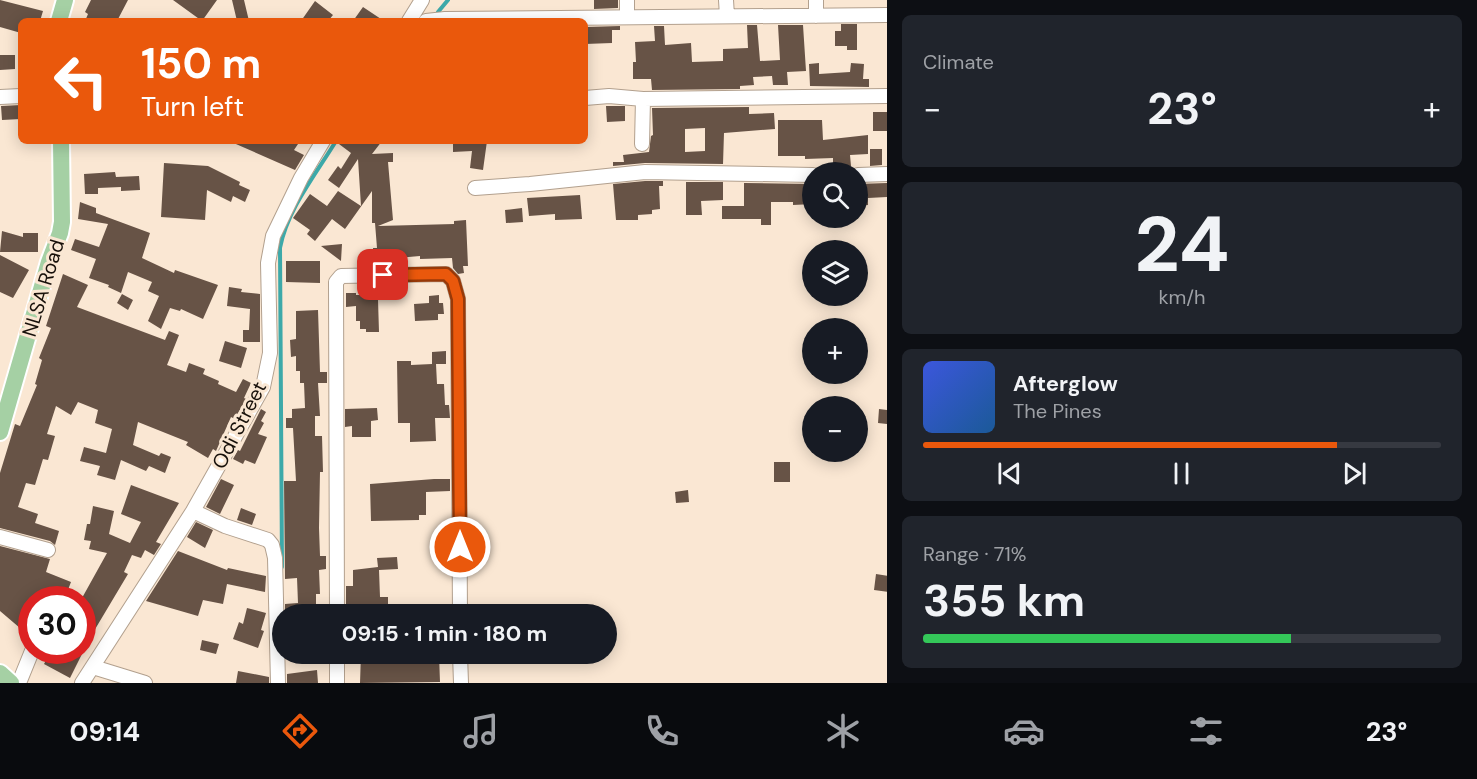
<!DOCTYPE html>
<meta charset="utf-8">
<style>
:root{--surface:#171b24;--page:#20242c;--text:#f1f3f6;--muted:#9ea1a6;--line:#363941;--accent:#ea580c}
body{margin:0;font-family:"DM Sans",sans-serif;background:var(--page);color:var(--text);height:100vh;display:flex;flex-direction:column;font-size:22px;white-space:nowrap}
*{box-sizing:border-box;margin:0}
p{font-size:20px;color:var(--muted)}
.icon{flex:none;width:33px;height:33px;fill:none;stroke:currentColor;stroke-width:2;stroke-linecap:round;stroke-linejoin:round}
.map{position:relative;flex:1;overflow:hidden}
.sheet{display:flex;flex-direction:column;gap:15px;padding:15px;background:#0d0f14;width:590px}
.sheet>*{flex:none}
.banner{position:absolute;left:18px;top:18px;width:570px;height:126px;border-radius:9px;box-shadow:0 3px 15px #0003;background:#ea580c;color:#fff;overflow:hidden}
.buttons{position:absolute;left:802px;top:162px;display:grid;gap:12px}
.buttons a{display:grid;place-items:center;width:66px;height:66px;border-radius:50%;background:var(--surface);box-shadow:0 3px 15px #0003;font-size:30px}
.speed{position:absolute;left:18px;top:586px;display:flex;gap:12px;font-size:30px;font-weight:700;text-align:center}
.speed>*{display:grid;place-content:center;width:78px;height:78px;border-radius:50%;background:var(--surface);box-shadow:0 3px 15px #0003;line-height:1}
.speed .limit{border:9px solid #d22;background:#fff;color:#111}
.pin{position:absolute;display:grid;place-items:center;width:51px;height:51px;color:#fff;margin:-26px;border-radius:12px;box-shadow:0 3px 9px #0006}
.me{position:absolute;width:66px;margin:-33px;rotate:0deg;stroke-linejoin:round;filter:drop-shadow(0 0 4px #0008)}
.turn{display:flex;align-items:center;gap:21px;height:126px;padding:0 24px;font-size:27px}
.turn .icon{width:78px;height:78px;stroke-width:2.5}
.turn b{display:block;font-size:42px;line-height:51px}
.big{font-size:45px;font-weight:700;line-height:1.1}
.sheet .tile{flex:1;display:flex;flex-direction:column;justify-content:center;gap:9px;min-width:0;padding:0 21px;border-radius:9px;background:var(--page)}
.sheet .dial{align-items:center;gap:0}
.dial b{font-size:78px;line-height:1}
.song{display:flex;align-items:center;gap:18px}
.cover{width:72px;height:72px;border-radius:9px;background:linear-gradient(135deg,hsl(230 70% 55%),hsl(210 70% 35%))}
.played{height:6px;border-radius:3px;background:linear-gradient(90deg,var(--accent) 80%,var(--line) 80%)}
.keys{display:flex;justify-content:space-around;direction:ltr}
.heat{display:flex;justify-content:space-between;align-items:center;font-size:33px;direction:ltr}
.charge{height:9px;border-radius:4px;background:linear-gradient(90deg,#34c759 71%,var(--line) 0)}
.trip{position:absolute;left:272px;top:604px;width:345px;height:60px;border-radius:30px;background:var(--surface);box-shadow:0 3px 15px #0003;font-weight:700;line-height:60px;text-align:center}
.tabs{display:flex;height:96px;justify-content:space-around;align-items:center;background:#090b0e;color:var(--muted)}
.tabs .icon{width:42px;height:42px}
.tabs .current{color:var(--accent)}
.tabs b{font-size:27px;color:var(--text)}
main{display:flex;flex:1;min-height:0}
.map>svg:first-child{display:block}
</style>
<main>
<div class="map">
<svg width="888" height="683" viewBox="0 0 888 683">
<rect width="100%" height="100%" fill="#fae7d3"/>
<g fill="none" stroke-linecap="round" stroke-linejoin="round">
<path stroke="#3da9a9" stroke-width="4" d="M438 12 448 0
M282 567 280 248C287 210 316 174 336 141"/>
</g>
<path fill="#675346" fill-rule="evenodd" d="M0 0 43 11 40 21H21V33L0 27Z
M91 0H128L117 21H85L88 14 85 12Z
M173 0H217L202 21Z
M232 0H244L249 21H237Z
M594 0H618V8L594 9Z
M315 1 333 15 328 21H301Z
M363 7 384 21H353Z
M841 24H857V50H847V46H835V31H841Z
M747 25H757L760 61 780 60 778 25H803L806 71 787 72 788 85H773L772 76 753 77 754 85 740 86V89L652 90 651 79H633V62H636L635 42 655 41 654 26H664L665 45 691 43 692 62 723 61V49L748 48Z
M620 26V30H612V43L585 44V27Z
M0 55H15V69L0 70Z
M819 63V74L850 72 851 63 864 64 863 79H869V87L810 86 809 64Z
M21 105V119L2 120 1 106Z
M606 106H625V121L607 122Z
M749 107V114L774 113 775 129 724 133 723 164 645 163 613 166V162H624L623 155 649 152 651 136 653 135 652 108ZM705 128V151L685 152V129Z
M873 112H888V131H873Z
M778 120H822L823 140 868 135V154L850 155 851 166 833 167V158L805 159V156H778Z
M229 141H300L294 150 304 155 295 170Z
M335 141H382L372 154 393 153V162H388L393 220 378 226 454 224V221L466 220 468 266H463L464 273 458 274 453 268 452 258 420 259V256L374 260 373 248H377L375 223H372V191L345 229 332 219 315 241 307 234 310 230 293 218 310 194 327 206 338 191 361 206 358 159 339 188 328 180 338 166 341 169 351 153Z
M453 141H487L483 170 470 168 472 151 453 152Z
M870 149H882V165L870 166Z
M164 163 208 166 240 182 239 185 250 190 245 202 233 196 231 202 207 190 205 220 161 217Z
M115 172 116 177 139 176 140 190 121 191V187L98 188V194H85L84 174Z
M645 181H663V186H659L660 209 652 210V214L638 215V220H616L613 184Z
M686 182H723V200L701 201 702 215H686Z
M744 183 813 184V204L793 205V202H771V225H761V219H722V206H744Z
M888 183V197L868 198V205L858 206V184Z
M580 195 582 219 555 220V214L529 216 527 198Z
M80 202 96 208V213L150 233 142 258 174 273 175 270 218 285 203 319 181 309 180 311 170 308 161 329 148 321 159 296 148 291 152 282 128 272 121 293 108 287 109 285 89 278 96 259 71 250 75 239 99 247 108 224 78 219Z
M522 208 523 222 506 223 505 210Z
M2 231 23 237V233H38V252H0Z
M342 244 341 261 321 246Z
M0 255 29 270 13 298 0 292Z
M286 261H320V283L286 282Z
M63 274 88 285 77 307 165 340 169 331 179 335 167 365 186 372 189 363 205 369 203 374 219 381 218 384 236 392 243 379 251 383 244 398 246 399 235 419 231 417 216 451 213 449 208 458 186 445 188 442 138 422 133 445 159 456 161 453 171 457 165 473 149 466 146 471 121 460 115 480 97 475 100 466 80 461 84 447 106 453 112 429 95 423 98 410 78 402 71 415 56 406 47 434 55 436 48 460 43 459 35 485 26 483 18 507 38 514 35 523 59 531 55 545 50 541 0 528V473L15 424 20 426 37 385 35 384 42 360 39 358 51 328 46 326Z
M229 287 242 289 241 292 260 294V342H243V330H249L250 309 227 306Z
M346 293H356V295H372L373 300H378L379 332H366V329H360V321H356V306L346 307Z
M122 294 133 300 128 310 117 303Z
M439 295V303H443L444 314H438V320L415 321 414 304 429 303V296Z
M318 310 320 372H327V383H318L320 416H315V436H322L323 472H320L319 528 320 556H326V569L319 570 320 594H316V615H285V604L298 603 297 578 285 579 284 481H296L293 428H286V418H292V409L305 408 304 383H300V371H296V356L291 357 290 340 296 339V311Z
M225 341 247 348 241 368 219 361Z
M446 351V364H436L437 384H444L445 405H449L450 418H435L436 441 410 442V423H398L397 361H411V365L432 364V352Z
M377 408 378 420 371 421V437H352V426L345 427V409Z
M261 409 266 412 261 421 264 423 258 434 267 437 255 464 245 460 243 464 233 459 238 450 240 451Z
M879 409 888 410V424L878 423Z
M774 462H790V482H774Z
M221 479 234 485 220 514 206 507Z
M434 479H450V491L426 492V515H419V520L371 521 370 484Z
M131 485 179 503 156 542 161 544 154 555 145 550 141 558 132 555 124 572 128 574 91 636 70 678 44 664 51 651H82V598L107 553 89 549 91 541 84 540 87 524H90L93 506 114 511 109 534 130 543 141 522 121 514Z
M688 490 689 502 676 503 675 492Z
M241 508 256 514 252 525 237 520Z
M196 522 213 530 205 548 187 537Z
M0 546 50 559 46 572 71 582 64 600H55L39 594 37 600H32V618L27 634 0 611Z
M178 551 227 570 228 568 266 576 265 592 227 584 223 604 203 600 198 616 146 601Z
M397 557 398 569 379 570 380 597H388V615H349L348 607H346V586H353V570L378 567 377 558Z
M876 574 888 576V592L874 590Z
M247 608 266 613 261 630 264 631 258 648 233 639 239 622 243 624Z
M202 640 219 644 216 654 200 650Z
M361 654H398V657L439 655 440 682 360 683Z
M317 670 318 683H287V674Z
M238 671 269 677V683H236Z"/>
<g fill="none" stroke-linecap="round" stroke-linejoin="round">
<g stroke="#b2a08e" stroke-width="16">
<path id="minor" d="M726 0 727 16
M816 16V0
M627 17V0
M409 21 422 0
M426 21 445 19 888 15
M0 97 21 96
M585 98 609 96 643 99 888 96
M642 144 643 99
M858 175 888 174
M475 188 530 184 645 172 813 175
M193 511 225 526 268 540 272 545 275 558 278 683
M0 537 48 550
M337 615 336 282 341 276 446 274 453 281 458 299 460 615
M337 654V683
M460 654 461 683
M93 667 145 683
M19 683 32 651
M82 683 193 511 263 387 270 353 268 263 273 236 301 178 323 141"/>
</g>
<g stroke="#fff" stroke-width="20">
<path id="major" d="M59 21 65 0
M0 432 49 262 60 233 62 222 61 141
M0 673 11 683"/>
</g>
<use href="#minor" stroke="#fff" stroke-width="14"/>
<use href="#major" stroke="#a5d0a4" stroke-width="16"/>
</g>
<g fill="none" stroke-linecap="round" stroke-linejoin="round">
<g stroke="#983908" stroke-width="15">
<path id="route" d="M383 275 446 274 453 281 458 299 460 547"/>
</g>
<use href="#route" stroke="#ea580c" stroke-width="10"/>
</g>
<g text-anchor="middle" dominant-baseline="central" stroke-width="6" stroke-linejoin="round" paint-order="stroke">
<g font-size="20" fill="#17100a" stroke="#fae7d3">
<text transform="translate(43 288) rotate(-73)">NLSA Road</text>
<text transform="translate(239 425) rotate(-63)">Odi Street</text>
</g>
</g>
</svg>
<div class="buttons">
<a><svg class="icon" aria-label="search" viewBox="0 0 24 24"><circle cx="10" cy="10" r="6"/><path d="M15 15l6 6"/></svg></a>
<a><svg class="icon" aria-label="layers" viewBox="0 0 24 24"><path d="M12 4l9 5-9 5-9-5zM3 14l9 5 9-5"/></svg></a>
<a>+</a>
<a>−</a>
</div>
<div class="speed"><div class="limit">30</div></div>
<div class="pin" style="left:383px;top:275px;background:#d93025"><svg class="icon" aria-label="arrive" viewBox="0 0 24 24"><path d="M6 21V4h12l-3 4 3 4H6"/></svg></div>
<svg class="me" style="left:460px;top:547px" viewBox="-20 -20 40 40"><circle r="17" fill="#ea580c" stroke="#fff" stroke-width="3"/><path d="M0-11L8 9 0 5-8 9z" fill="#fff"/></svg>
<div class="trip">09:15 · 1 min · 180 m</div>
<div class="banner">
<div class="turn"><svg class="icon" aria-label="left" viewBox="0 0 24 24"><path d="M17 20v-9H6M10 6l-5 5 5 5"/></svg><div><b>150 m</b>Turn left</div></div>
</div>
</div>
<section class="sheet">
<div class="tile"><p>Climate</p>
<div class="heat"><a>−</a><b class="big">23°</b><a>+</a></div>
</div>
<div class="tile dial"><b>24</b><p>km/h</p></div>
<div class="tile">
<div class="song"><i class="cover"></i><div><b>Afterglow</b><p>The Pines</p></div></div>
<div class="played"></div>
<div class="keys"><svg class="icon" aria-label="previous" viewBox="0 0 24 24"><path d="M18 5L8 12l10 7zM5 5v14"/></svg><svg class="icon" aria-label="pause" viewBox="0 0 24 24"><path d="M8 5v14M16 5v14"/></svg><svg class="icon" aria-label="next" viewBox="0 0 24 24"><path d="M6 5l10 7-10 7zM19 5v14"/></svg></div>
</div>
<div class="tile"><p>Range · 71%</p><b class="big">355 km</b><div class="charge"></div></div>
</section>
</main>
<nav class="tabs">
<b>09:14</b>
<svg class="icon current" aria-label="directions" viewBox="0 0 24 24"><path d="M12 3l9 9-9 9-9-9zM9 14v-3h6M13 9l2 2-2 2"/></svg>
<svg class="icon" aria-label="music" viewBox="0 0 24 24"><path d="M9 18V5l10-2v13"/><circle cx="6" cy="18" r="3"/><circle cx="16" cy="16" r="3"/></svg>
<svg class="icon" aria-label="phone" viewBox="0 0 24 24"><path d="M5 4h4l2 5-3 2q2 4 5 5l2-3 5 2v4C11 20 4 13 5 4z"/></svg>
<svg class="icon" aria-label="climate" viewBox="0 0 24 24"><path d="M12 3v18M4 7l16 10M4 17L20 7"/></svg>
<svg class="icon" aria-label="car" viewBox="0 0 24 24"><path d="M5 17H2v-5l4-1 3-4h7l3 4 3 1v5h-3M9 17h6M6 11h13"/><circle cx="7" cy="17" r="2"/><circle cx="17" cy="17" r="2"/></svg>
<svg class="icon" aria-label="filters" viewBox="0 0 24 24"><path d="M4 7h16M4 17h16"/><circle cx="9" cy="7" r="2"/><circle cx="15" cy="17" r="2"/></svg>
<b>23°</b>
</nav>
